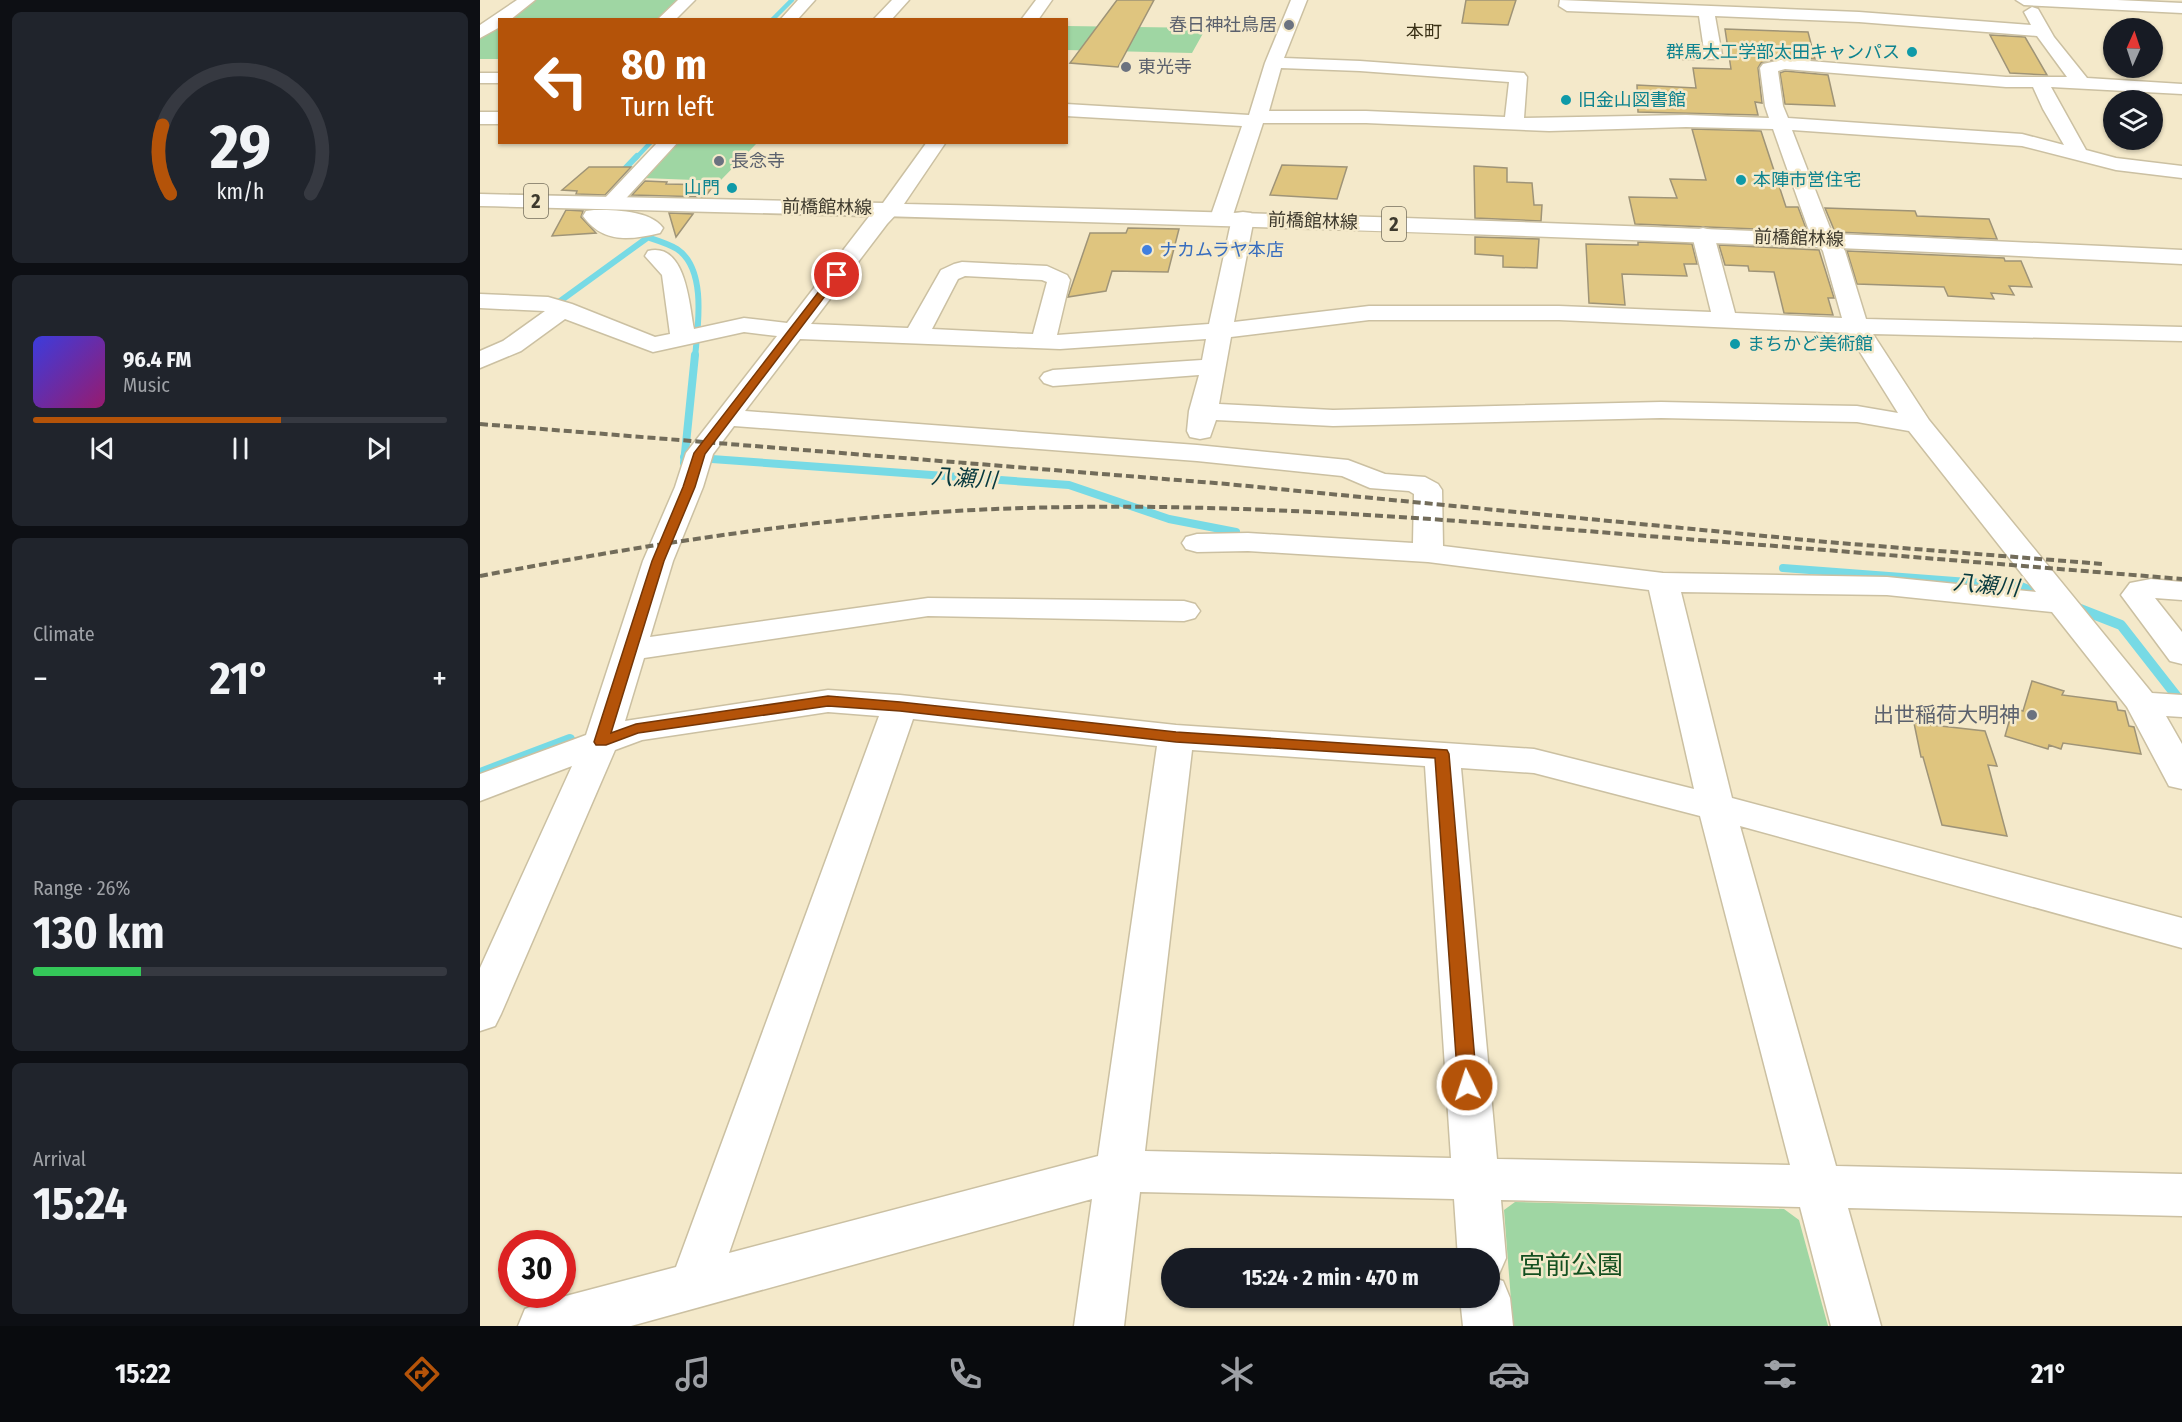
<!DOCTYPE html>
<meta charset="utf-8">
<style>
:root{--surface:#171b24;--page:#20242c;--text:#f1f3f6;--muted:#9ea1a6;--line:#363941;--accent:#b45309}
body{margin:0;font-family:"Fira Sans Condensed","Noto Sans JP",sans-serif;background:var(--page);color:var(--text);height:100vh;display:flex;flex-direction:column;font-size:22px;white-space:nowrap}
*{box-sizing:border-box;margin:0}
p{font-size:20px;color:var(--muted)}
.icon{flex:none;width:33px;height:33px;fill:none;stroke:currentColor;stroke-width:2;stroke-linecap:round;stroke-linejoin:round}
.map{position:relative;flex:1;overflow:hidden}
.sheet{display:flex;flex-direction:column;gap:12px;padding:12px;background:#0d0f14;width:480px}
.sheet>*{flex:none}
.hud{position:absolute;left:18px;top:18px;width:570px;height:126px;border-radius:0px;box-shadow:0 2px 4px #0004;background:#b45309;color:#fff;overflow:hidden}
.needle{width:39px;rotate:3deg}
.tools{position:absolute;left:1623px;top:18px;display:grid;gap:12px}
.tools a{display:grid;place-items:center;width:60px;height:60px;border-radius:50%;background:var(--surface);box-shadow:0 2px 4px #0004;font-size:30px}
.speed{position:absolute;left:18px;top:1230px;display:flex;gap:12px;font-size:30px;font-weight:700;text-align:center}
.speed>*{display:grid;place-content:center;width:78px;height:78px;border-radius:50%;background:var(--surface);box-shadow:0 2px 4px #0004;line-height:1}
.speed .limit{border:9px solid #d22;background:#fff;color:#111}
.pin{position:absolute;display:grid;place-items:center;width:51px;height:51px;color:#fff;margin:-26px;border:3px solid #fff;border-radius:50%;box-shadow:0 2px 6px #0007}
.me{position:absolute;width:66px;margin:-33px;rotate:356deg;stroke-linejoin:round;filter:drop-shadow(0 0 4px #0008)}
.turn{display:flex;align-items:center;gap:21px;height:126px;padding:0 24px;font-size:27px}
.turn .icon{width:78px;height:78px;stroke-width:2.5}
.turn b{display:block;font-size:42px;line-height:51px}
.big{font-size:45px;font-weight:700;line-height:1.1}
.sheet .tile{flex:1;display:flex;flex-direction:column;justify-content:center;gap:9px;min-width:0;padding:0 21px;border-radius:9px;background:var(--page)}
.sheet .dial{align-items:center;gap:0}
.dial svg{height:156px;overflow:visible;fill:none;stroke:var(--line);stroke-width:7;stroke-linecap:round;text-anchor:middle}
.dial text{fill:var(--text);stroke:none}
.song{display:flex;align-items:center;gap:18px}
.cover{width:72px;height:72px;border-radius:9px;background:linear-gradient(135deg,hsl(240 70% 55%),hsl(320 70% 35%))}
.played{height:6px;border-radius:3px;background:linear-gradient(90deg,var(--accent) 60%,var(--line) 60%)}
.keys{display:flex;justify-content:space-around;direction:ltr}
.heat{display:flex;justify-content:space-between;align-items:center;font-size:33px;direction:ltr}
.charge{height:9px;border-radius:4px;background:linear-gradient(90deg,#34c759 26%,var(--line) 0)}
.trip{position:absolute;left:681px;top:1248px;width:339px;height:60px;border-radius:30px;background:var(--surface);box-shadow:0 2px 4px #0004;font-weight:700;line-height:60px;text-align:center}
.tab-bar{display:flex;height:96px;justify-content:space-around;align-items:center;background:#090b0e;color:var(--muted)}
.tab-bar .icon{width:42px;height:42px}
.tab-bar .active{color:var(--accent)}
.tab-bar b{font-size:27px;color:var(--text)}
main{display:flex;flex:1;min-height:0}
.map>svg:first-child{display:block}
</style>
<main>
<section class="sheet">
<div class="tile dial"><svg viewBox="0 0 100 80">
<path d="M14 69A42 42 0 1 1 86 69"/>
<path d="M14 69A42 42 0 0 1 10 34" stroke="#b45309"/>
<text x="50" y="56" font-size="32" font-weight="700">29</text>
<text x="50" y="72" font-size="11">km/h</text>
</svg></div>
<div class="tile">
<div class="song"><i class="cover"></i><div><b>96.4 FM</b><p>Music</p></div></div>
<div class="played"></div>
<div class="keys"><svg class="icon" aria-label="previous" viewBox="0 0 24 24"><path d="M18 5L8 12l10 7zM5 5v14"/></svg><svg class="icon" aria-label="pause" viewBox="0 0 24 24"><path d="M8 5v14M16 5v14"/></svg><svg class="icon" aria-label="next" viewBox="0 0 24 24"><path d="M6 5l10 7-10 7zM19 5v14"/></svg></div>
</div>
<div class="tile"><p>Climate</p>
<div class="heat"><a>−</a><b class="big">21°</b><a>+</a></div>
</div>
<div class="tile"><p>Range · 26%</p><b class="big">130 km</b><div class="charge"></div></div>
<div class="tile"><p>Arrival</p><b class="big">15:24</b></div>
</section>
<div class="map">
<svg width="1702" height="1326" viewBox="0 0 1702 1326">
<rect width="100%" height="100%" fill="#f4e9ca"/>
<path fill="#9fd6a3" d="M47 0H207L185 19 20 20 19 59H0V33Z
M587 26 726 28 712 53 587 50Z
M197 143H277L240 181 163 178Z
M1035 1202 1304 1209 1319 1220 1348 1326H1033L1024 1210Z"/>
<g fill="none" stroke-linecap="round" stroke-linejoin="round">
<path stroke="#77dae5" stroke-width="4.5" d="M292 20 312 0
M156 158 171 142"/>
<path stroke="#77dae5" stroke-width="6" d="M138 176 157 156
M153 232C167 238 184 241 197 249 227 269 218 326 215 357
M72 307 167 238"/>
<path stroke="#77dae5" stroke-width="8" d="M204 457 589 485 689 519 756 532
M204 463 215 355
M1303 568 1541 586 1565 596
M1595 607 1597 608"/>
<path stroke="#77dae5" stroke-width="10" d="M1595 607 1641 625 1702 703
M0 773 90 739"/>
</g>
<path fill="#dfc57f" stroke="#9f9477" stroke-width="1.5" d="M637 0H674L638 67 590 63Z
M986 0H1036L1028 25 982 23Z
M1245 29 1328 32 1335 59 1305 57 1281 63 1278 68 1282 103 1275 102 1278 115 1158 112 1157 85 1216 88 1213 68 1251 69Z
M1510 35 1545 37 1567 75 1530 73Z
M1305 71 1348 75 1355 106 1305 104 1300 73Z
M1212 129 1281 131 1306 207H1318L1327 231 1155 224 1149 197 1197 198 1190 179 1226 180Z
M802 165 867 167 857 199 790 195Z
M994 166 1027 168V182L1052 183 1054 205H1062L1061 221 995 218Z
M109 167H151L125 195 96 194 97 191 82 190Z
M165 181 187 182 186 184 234 185 225 197 152 195Z
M1345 208 1435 211 1437 216 1509 219 1517 239 1355 232Z
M86 210 103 211 101 217 116 233 72 236Z
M189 213 213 214 196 237Z
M648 228 699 229 688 272 632 271 626 291 588 297 610 233H646Z
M995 237 1059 239 1057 268 1023 267V256L995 254Z
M1158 242 1212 244 1217 264H1204L1207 276 1142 274 1145 305 1109 303 1106 244 1158 245Z
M1239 245 1339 250 1354 298H1348L1353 315 1304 313 1294 272 1269 271 1268 266 1245 265Z
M1367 251 1524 258 1525 261H1541L1552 287 1529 286 1534 295 1511 293 1514 299 1468 296 1464 287 1377 284Z
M1552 681 1584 691 1582 695 1636 702 1638 710 1645 711 1649 726 1654 727 1661 754 1583 743 1581 749 1569 745 1568 749 1525 736 1533 708 1543 711Z
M1434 723 1505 731 1517 766 1508 765 1527 836 1462 825 1443 757H1441Z"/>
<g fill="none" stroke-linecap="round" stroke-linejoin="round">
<g stroke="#cbc0a2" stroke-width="3">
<path id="minor" d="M37 0H55L30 20H20V27L0 38V25Z
M198 0H215L195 20H177Z
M318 0H335L317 20H300Z
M412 0H429L411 20H393Z
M811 0H827L804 58 880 61 1044 73 1047 77 1044 118 1206 115 1289 118 1285 106 1280 68 1283 64 1305 59 1526 77H1587L1557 36 1379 22 1235 16 1242 55 1239 59H1198L1192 58 1189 54 1192 50H1224L1219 16 1087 11 1079 6 1080 0 1379 12 1551 25 1544 12 1552 7 1558 9 1574 37 1607 78 1702 84V94L1571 87 1606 150 1636 158 1702 166V178L1636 170 1542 146 1312 130 1350 228 1365 251 1386 319 1702 327V341L1393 334 1449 420 1672 693 1702 695V717L1686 716 1702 744V789L1689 786 1647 707 1572 612 1407 595 1201 592 1252 798 1702 918V948L1260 826 1356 1166 1702 1174V1216L1368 1208 1401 1326H1351L1320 1207 1021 1200 1026 1258 1019 1274 1011 1277 1023 1281 1030 1298 1033 1326H983L980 1298H1010V1258H978L974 1199 660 1192 644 1326H594L612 1199 151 1326H38L45 1309 63 1302 196 1267 399 716 348 712 162 740 135 750 21 1014 15 1026 0 1031V968L92 766 0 801V774L106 735 163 561 195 487 206 453 297 336 264 332 173 352 85 319 41 351 0 368V351L23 341 65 311 0 308V294L68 297 92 304 175 337 190 334 182 275 165 256 168 251C206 242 209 304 214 329L264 318 307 323 391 214C400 207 405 201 417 205L421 209 407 224 331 324 428 328 461 270 474 264 482 262 567 266 587 275 590 280 577 335 729 324 752 218 755 213 763 212 771 213 774 218 754 322 889 306H1079L1231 312 1212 235 1215 230 1223 228 1231 230 1234 235 1255 313 1362 318 1343 251 1328 228 1293 129 1206 127 1069 131 886 123H783L752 218 749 223 741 224 733 223 730 218 762 126 586 116V104L769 115 785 63ZM801 68 880 71 1029 82 1025 117 886 111H789ZM1305 69 1526 87H1553L1563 109 1584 145 1542 134 1308 118 1303 106 1298 71ZM485 276 562 280 567 282 553 334 452 329 478 279ZM889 320H1079L1368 333 1418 413 1377 406 1181 402 853 410 739 404 751 337ZM320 339 580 349 726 339 722 360 573 370 564 373 560 378 564 383 573 386 719 375 709 411 707 431 710 437 720 439 730 437 736 420 853 426 1181 418 1377 422 1429 431 1556 592 1407 577 1183 573 963 546 962 490 958 484 945 477 905 474 868 460 717 445 265 411ZM254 426 717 461 862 476 890 488 929 491 934 494 933 543 768 533 717 534 706 537 702 543 706 549 717 552 768 551 948 562 1169 590 1214 789 1054 749 696 725 420 695 348 690 145 721 164 658 448 616 704 621 715 618 720 611 715 604 704 601 448 598 170 637 193 561 223 487 233 454ZM433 719 677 746 618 1156 249 1253ZM712 750 945 766 971 1158 665 1151ZM981 768 1054 773 1220 816 1310 1165 1017 1159Z
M1536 0H1637L1702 3V13L1544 5Z
M0 73H20V83H0Z
M0 112H20V124H0Z
M178 142H198L138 207 131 209 124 207 121 203 124 199Z
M114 210C134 210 170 210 183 228L180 233C151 240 123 244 103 216L106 211Z
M1671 579 1702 582V600L1675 598 1702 632V664L1690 661 1641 595 1650 583Z"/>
</g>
<g stroke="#cbc0a2" stroke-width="3">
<path id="major" d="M556 0H572L558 20H541Z
M447 142H466L424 204C850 214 1276 229 1702 250V264C1135 235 568 220 0 206V194L403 203Z"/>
</g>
<use href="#minor" fill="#fff" fill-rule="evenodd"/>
<use href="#major" fill="#fff" fill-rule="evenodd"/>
<path stroke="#726c5a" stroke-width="4" stroke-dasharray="8 4" stroke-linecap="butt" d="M0 424 747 484 1347 542 1623 564
M0 576C180 542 362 513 545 508 749 502 951 518 1154 535 1337 549 1519 564 1702 579"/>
</g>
<path fill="#b45309" stroke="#753606" stroke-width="1.5" d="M353 273 361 275 225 454 215 487 184 561 131 733 156 724 348 696 420 702 696 732 967 750 969 754 997 1085 994 1090 987 1093 981 1090 978 1085 955 758 696 742 420 711 348 706 158 733 126 745H116L114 742 172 561 203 487 214 453Z"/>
<g fill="#6b7280" stroke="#f4e9ca" stroke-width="2">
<circle cx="809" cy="25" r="6"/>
<circle cx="646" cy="67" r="6"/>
<circle cx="239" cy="161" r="6"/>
<circle cx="1552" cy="715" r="6"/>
</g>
<g fill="#0f9aa8" stroke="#f4e9ca" stroke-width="2">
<circle cx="1432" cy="52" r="6"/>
<circle cx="1086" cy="100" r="6"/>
<circle cx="1261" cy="180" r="6"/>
<circle cx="252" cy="188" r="6"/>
<circle cx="1255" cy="344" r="6"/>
</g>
<circle fill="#3f7fe0" stroke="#f4e9ca" stroke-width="2" cx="667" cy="250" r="6"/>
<g text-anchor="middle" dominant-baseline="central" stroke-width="5" stroke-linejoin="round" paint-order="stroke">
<g font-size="18" fill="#5b616d" stroke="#f4e9ca" text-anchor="start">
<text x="797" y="25" text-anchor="end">春日神社鳥居</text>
<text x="658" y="67">東光寺</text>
<text x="251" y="161">長念寺</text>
</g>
<g font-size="18" fill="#393016" stroke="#f4e9ca">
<text x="944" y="32">本町</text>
</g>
<g font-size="18" fill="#0d838f" stroke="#f4e9ca" text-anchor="start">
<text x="1420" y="52" text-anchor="end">群馬大工学部太田キャンパス</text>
<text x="1098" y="100">旧金山図書館</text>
<text x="1273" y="180">本陣市営住宅</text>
<text x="240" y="188" text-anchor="end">山門</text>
<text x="1267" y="344">まちかど美術館</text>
</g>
<g font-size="18" fill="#3d392d" stroke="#f4e9ca">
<text transform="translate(347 207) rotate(1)">前橋館林線</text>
<text transform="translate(833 221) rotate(2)">前橋館林線</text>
<text transform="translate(1319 238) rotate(2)">前橋館林線</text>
</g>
<g font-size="18" fill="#366cbe" stroke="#f4e9ca" text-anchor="start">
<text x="679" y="250">ナカムラヤ本店</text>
</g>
<g fill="#f4e9ca" stroke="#746e5c" stroke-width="1.5">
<rect x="44" y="184" width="24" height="34" rx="4.5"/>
<rect x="902" y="207" width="24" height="34" rx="4.5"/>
</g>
<g font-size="20" font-weight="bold" fill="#3d392d">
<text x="56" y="201">2</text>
<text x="914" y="224">2</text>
</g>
<g font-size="21" fill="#5b616d" stroke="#f4e9ca" text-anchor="end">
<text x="1540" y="715">出世稲荷大明神</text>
</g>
<g font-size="22" font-style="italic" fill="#07393e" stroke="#f4e9ca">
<text transform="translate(484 478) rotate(4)">八瀬川</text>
<text transform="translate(1506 585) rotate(6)">八瀬川</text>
</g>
<g font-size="26" fill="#145020" stroke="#f4e9ca">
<text x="1091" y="1265">宮前公園</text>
</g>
</g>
</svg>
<div class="tools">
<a><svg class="needle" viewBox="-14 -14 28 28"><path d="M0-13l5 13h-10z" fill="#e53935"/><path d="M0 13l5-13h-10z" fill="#9ea1a6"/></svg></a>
<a><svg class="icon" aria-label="layers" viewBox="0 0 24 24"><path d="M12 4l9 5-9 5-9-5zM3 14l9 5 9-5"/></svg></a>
</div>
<div class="speed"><div class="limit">30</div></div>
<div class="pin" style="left:357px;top:275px;background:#d93025"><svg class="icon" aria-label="arrive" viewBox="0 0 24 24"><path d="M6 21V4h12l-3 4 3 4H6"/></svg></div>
<svg class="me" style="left:987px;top:1085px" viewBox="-20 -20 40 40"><circle r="17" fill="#b45309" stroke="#fff" stroke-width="3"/><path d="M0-11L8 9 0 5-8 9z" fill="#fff"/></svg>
<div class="trip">15:24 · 2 min · 470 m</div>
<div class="hud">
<div class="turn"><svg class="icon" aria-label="left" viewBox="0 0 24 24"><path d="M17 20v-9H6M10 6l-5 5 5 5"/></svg><div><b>80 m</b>Turn left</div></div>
</div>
</div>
</main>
<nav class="tab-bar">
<b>15:22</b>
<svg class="icon active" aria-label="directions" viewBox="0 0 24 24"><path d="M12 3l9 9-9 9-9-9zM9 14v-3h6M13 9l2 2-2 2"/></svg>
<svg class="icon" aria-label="music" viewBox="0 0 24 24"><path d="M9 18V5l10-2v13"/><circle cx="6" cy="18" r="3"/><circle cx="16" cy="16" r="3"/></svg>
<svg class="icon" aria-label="phone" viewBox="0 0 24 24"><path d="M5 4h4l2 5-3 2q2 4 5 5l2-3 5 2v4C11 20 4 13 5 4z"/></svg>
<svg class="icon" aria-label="climate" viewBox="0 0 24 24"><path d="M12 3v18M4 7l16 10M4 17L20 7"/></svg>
<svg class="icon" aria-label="car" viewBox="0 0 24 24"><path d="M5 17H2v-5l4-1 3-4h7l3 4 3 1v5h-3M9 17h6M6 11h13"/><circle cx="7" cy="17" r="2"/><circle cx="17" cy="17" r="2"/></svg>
<svg class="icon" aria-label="filters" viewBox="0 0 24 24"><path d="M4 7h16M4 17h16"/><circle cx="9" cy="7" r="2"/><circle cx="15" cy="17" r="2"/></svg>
<b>21°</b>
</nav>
